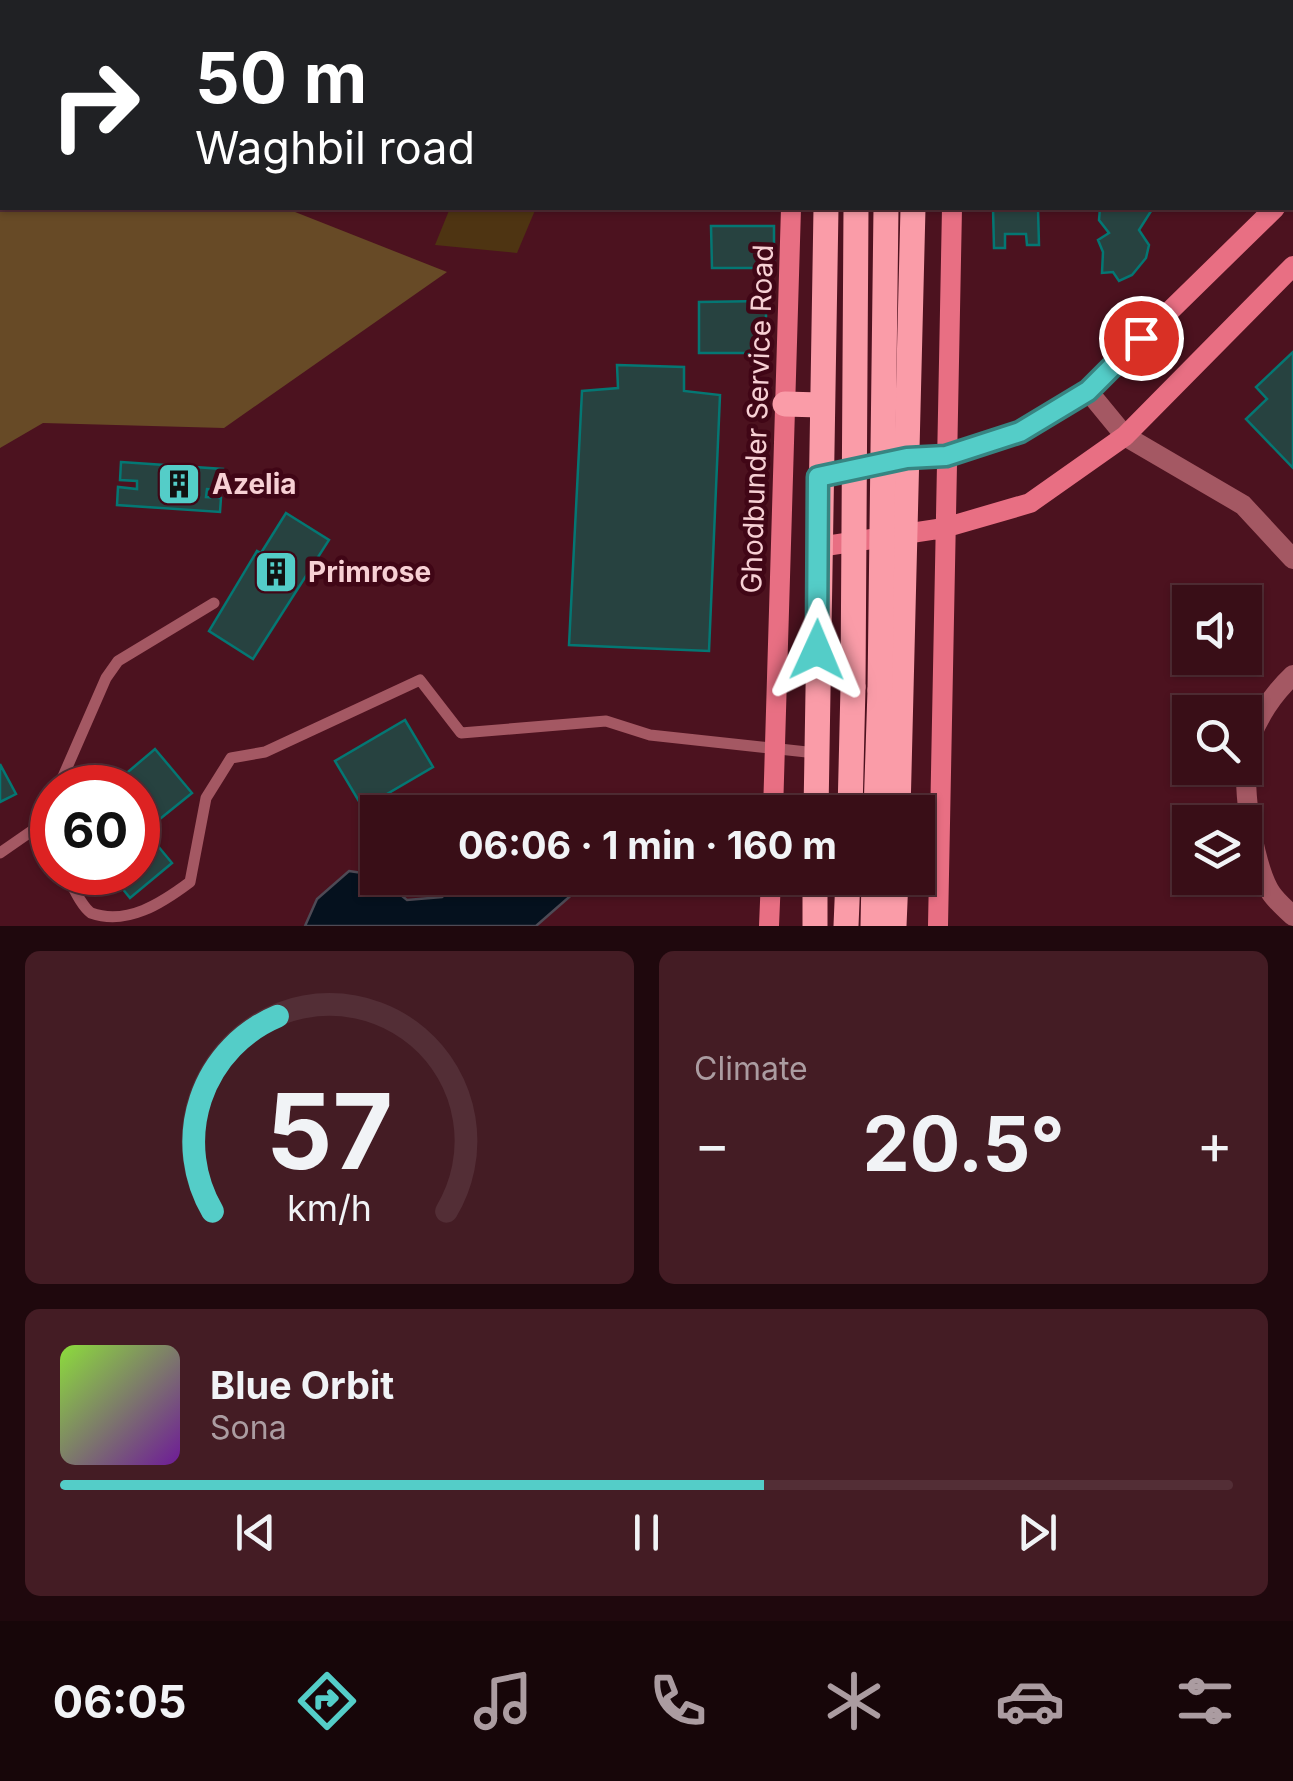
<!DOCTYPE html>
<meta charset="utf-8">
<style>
:root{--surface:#390e17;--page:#441c24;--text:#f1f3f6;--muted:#ab9ca1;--line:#532e36;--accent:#54cdc8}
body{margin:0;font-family:Inter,sans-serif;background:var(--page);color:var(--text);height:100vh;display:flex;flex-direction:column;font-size:38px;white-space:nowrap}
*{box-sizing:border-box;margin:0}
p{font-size:32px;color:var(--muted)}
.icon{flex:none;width:55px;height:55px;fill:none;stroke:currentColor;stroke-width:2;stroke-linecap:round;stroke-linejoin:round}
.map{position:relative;height:926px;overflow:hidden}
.details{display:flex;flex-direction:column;gap:25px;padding:25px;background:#1f080d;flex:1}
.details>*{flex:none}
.guide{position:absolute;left:0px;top:0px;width:1295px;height:210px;box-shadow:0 2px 8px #0004,0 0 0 2px var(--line);background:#202124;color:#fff;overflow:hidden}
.fabs{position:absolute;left:1172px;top:585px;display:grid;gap:20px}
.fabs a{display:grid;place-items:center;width:90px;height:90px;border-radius:0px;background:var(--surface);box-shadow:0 2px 8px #0004,0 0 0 2px var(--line);font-size:50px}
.speed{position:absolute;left:30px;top:765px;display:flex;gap:20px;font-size:50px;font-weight:700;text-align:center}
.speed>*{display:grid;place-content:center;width:130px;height:130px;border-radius:50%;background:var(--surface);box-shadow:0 2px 8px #0004,0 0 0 2px var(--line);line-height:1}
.speed .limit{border:15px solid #d22;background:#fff;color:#111}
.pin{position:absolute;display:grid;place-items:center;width:85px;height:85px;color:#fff;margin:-42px;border:5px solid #fff;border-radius:50%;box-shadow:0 2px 10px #0007}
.me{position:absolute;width:110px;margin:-55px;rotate:1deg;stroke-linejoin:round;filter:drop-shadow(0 0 8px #0008)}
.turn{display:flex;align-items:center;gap:35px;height:210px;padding:0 30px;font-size:45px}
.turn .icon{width:130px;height:130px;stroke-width:2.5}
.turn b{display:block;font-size:70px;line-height:85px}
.big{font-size:75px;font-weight:700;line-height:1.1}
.details .tile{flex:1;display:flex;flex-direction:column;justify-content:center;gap:15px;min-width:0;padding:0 35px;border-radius:15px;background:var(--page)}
.details .dial{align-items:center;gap:0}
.dial svg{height:260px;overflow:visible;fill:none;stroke:var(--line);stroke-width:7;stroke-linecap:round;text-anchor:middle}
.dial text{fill:var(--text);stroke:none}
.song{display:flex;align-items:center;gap:30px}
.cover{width:120px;height:120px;border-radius:15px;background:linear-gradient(135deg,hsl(90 70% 55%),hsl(280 70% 35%))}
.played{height:10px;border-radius:5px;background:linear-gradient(90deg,var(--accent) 60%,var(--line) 60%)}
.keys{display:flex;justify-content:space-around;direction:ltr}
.heat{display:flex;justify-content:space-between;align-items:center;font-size:55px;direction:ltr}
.details .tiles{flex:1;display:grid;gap:25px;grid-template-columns:1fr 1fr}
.tile:last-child{grid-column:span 2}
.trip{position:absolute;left:360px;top:795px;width:575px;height:100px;border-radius:0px;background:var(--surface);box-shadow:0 2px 8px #0004,0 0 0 2px var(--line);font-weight:700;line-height:100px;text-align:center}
.dock{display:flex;height:160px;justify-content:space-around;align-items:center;background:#170609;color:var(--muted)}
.dock .icon{width:70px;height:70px}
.dock .on{color:var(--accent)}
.dock b{font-size:45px;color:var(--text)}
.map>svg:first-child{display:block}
</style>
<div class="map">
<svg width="1293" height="926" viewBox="0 0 1293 926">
<rect width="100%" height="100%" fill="#4c121f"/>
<path fill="#4e3412" d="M450 208H536L517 253 435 245Z"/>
<path fill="#674a26" d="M0 0H249L2 2V208H285L447 272 224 428 43 423 0 448Z"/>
<path fill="#05111e" stroke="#4e4a55" stroke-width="2.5" d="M349 871 376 875 407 900 442 897 465 878H591L536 926H305L317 899Z"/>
<path fill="#274240" stroke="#047773" stroke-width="2.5" d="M993 208H1038L1039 245H1027L1026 234H1005V248H994Z
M1100 208H1153L1139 230 1149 245 1146 258 1132 275 1119 281 1113 272 1102 273 1103 252 1098 240 1109 233 1099 220Z
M711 226H774V268H712Z
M766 301V353H699V302Z
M1293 352V468L1246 419 1267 399 1256 387Z
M617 365 684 367V391L720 395 709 651 569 645 582 391 618 388Z
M121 462 223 469 221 490 207 489 206 497 221 498 220 512 117 505 118 487 137 489V481L120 480Z
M286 513 329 540 253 659 209 631 257 551 261 553Z
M405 720 433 767 363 808 335 761Z
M155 749 192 793 145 831 138 822V788H109Z
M0 764 16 794 0 802Z
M138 822 172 863 130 898 109 872H138Z"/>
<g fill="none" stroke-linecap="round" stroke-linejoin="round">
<path stroke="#a45863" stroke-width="11" d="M58 788 106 678 118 661 214 603
M36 828 52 854
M0 853 36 828 52 798
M65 872C72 884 80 905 91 913 127 926 162 903 190 882L206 798 231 758 265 752 420 680 461 733 606 721 650 735 816 753"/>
<path stroke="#a45863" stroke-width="20" d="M1088 391 1125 436 1243 505 1293 559
M1293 675C1274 693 1259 714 1250 740 1239 773 1252 864 1271 893 1277 902 1286 909 1293 916"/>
<path stroke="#e86f83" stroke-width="20" d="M796 2V0
M957 2 958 0
M1292 190H1293
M818 477 907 458 946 456 1020 432 1088 391 1275 208
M819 547 944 528 1030 503 1125 436 1293 266
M773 812 791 208
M769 926 771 878
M938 926 952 208"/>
<path stroke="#fa9ca8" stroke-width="25" d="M831 2V0
M859 2V0
M889 2V0
M918 2V0
M785 404 820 405
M816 812 826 208
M850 812 853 687
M876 812 880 690
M898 812 913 208
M815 926V878
M846 926 848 878
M873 926 874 878
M894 926 896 878"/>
<path stroke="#fa9ca8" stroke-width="25" d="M853 687 856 208
M880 690 886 208"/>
</g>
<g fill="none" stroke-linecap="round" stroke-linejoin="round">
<g stroke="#378582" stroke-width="25">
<path id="route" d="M817 650 818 477 907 458 946 456 1020 432 1088 391 1141 338"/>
</g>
<use href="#route" stroke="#54cdc8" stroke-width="18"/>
</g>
<defs>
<g id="building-square" transform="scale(2.25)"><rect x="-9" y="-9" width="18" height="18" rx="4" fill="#54cdc8" stroke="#400616"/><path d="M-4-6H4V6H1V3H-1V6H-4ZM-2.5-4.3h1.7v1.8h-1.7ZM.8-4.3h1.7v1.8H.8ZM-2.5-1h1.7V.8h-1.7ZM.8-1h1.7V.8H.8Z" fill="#111"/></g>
</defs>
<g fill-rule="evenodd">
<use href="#building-square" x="179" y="484"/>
<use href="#building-square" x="276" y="572"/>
</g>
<g text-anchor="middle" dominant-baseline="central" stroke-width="9" stroke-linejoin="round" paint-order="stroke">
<g font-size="28" fill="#f7d0d4" stroke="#400616">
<text transform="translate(757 419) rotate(-88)">Ghodbunder Service Road</text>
</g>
<g font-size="28" font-weight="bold" fill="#f7d0d4" stroke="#400616" text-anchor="start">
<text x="212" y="484">Azelia</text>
<text x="308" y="572">Primrose</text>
</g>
</g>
</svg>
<div class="fabs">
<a><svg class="icon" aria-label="sound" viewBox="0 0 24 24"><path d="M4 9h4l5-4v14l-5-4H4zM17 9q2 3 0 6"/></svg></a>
<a><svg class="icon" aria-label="search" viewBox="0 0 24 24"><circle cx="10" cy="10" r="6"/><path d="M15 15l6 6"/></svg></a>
<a><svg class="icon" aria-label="layers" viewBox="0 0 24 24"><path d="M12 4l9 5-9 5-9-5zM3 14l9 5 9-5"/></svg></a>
</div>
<div class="speed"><div class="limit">60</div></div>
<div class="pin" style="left:1141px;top:338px;background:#d93025"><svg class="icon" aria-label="arrive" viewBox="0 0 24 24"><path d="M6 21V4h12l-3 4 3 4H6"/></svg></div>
<svg class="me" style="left:817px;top:650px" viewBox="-20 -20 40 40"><path d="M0-17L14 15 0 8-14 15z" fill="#54cdc8" stroke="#fff" stroke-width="4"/></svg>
<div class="trip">06:06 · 1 min · 160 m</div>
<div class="guide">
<div class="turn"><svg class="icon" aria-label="right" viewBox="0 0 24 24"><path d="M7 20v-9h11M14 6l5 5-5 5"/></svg><div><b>50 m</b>Waghbil road</div></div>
</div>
</div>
<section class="details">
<div class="tiles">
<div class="tile dial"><svg viewBox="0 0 100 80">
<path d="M14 69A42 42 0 1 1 86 69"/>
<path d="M14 69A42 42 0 0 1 34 9" stroke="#54cdc8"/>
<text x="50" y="56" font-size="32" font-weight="700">57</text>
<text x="50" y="72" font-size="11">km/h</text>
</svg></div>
<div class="tile"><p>Climate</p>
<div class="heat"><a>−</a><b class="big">20.5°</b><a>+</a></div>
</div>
<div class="tile">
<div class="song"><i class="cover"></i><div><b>Blue Orbit</b><p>Sona</p></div></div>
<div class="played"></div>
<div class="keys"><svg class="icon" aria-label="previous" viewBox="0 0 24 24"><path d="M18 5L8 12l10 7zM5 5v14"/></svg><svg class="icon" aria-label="pause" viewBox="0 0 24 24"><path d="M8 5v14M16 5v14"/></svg><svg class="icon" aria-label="next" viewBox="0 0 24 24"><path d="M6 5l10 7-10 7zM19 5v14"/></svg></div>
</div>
</div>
</section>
<nav class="dock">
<b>06:05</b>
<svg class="icon on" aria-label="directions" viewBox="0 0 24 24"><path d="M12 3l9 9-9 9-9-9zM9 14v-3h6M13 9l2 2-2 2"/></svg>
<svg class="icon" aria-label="music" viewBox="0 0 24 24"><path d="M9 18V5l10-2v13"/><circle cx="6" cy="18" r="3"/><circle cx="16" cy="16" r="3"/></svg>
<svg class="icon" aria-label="phone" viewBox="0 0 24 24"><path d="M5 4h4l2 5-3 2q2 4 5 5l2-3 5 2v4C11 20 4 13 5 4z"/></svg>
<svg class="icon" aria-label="climate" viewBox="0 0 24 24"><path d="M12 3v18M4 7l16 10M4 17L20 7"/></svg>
<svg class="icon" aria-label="car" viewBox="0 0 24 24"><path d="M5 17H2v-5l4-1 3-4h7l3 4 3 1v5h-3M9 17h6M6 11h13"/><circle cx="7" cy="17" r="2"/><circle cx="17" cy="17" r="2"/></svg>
<svg class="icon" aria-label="filters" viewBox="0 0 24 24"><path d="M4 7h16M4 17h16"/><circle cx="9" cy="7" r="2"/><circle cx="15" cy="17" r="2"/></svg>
</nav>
